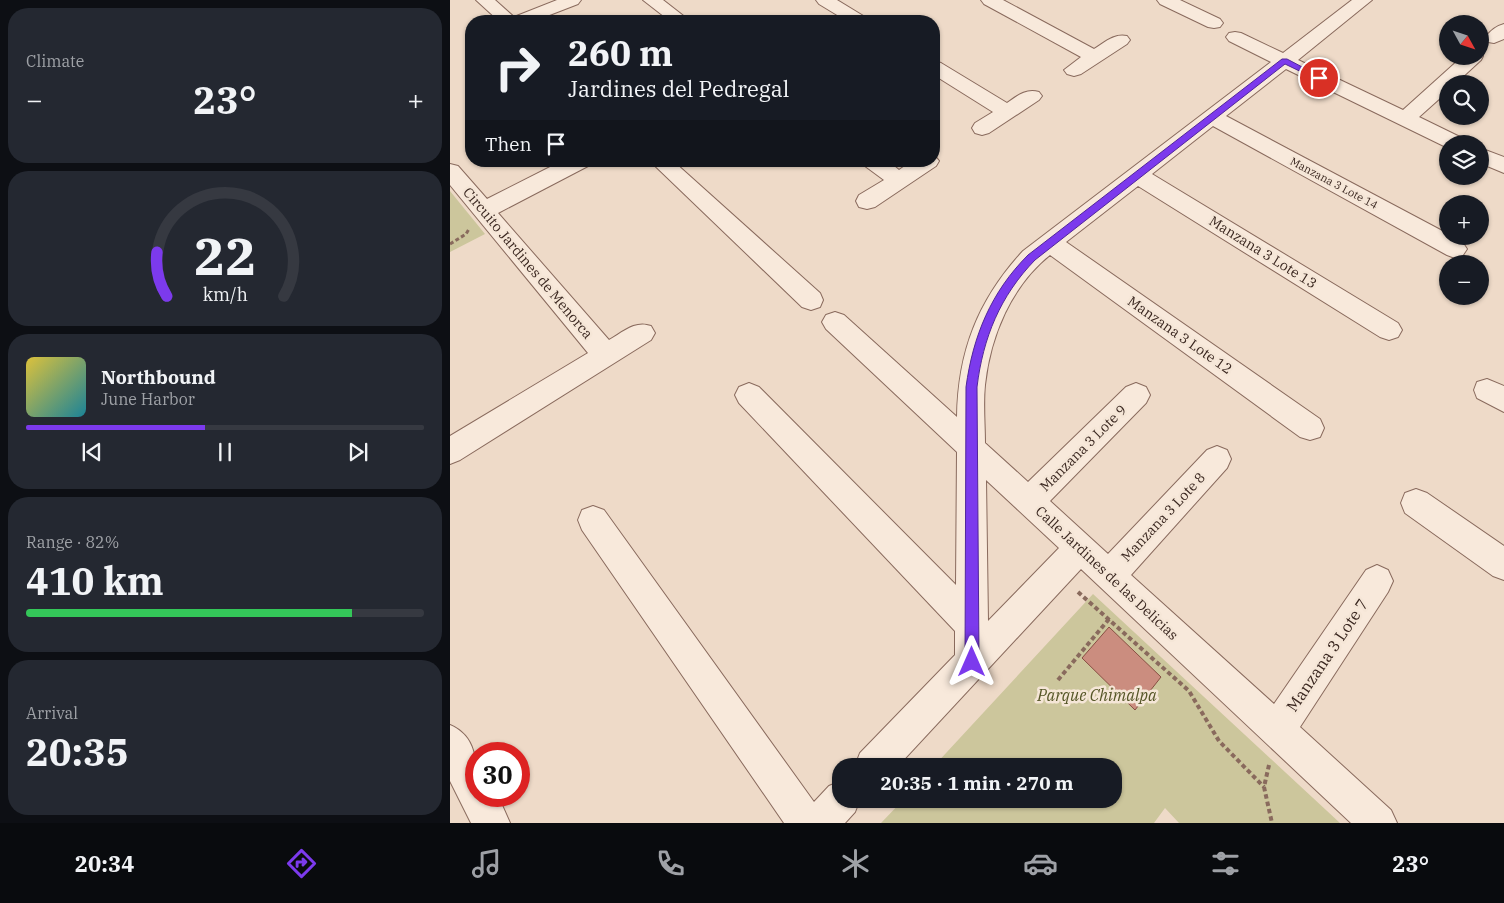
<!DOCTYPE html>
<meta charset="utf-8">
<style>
:root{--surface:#171b24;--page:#242831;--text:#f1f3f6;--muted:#9ea1a6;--line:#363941;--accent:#7c3aed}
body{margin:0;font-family:"IBM Plex Serif",serif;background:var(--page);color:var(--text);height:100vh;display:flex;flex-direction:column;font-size:19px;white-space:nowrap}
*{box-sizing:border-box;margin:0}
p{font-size:16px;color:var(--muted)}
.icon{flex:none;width:28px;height:28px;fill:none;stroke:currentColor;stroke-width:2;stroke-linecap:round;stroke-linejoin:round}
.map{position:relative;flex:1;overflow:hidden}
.sheet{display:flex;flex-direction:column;gap:8px;padding:8px;background:#0d0f14;width:450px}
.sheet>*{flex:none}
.banner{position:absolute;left:15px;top:15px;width:475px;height:152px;border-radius:20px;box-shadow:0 1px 4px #0004;background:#171b24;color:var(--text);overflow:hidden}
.needle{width:32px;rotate:130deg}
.buttons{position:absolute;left:989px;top:15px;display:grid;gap:10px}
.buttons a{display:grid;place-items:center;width:50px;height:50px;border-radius:50%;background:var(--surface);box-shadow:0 1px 4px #0004;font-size:25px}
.speed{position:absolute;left:15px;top:742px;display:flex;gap:10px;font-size:25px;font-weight:700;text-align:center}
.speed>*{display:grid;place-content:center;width:65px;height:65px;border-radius:50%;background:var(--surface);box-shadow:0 1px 4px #0004;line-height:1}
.speed .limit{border:8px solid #d22;background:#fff;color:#111}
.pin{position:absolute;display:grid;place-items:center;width:42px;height:42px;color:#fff;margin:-21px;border:2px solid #fff;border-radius:50%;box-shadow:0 1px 5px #0007}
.me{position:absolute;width:55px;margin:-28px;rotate:0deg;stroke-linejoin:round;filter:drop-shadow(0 0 4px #0008)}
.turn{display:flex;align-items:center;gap:18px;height:105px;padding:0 20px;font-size:22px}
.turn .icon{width:65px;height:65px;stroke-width:2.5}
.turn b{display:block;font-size:35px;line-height:42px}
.then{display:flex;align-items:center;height:48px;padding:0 20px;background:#0003;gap:10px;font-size:19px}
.big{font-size:38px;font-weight:700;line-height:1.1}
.sheet .card{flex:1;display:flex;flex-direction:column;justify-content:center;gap:8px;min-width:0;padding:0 18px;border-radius:20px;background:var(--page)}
.sheet .dial{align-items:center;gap:0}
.dial svg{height:130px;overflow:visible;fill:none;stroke:var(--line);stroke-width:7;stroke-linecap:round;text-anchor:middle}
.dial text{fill:var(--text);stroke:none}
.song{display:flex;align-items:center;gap:15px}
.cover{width:60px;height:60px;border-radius:8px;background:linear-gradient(135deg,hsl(50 70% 55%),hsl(190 70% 35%))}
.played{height:5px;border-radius:2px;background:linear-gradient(90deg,var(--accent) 45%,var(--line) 45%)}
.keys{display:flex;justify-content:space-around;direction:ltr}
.heat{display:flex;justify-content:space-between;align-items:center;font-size:28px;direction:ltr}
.charge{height:8px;border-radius:4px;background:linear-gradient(90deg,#34c759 82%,var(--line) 0)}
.trip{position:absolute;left:382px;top:758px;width:290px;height:50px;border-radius:20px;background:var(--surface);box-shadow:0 1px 4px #0004;font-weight:700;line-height:50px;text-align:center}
.dock{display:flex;height:80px;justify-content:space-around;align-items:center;background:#090b0e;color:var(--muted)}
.dock .icon{width:35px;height:35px}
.dock .on{color:var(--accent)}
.dock b{font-size:22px;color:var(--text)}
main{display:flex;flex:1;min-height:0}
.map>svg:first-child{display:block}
</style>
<main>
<section class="sheet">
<div class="card"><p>Climate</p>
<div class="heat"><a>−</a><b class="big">23°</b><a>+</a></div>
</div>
<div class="card dial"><svg viewBox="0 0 100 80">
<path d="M14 69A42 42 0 1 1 86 69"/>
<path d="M14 69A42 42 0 0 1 8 42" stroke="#7c3aed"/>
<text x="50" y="56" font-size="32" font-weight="700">22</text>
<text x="50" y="72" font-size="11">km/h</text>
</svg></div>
<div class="card">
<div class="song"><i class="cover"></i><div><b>Northbound</b><p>June Harbor</p></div></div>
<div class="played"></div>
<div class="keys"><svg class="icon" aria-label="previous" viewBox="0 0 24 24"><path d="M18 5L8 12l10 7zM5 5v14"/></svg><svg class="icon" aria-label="pause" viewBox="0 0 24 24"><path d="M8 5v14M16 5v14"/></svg><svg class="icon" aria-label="next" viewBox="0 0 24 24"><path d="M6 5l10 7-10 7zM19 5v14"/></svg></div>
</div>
<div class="card"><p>Range · 82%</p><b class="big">410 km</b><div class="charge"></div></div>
<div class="card"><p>Arrival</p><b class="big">20:35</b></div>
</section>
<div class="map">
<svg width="1054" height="823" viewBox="0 0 1054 823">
<rect width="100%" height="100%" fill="#eedac8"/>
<path fill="#ccc69c" d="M0 191 35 234 0 252Z
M643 594 890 823H729L715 808 704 823H431L454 799H664V766H484Z"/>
<path fill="#cb8d7f" stroke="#884f43" d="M659 627 711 677 685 710 632 658Z"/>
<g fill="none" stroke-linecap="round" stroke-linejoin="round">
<g stroke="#896a5d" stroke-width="2">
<path id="minor" d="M26 0H45L64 17 107 0H131L128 4 84 21H49Z
M193 0H213L240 21H220Z
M366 0H387L415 17 418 21H397L369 4Z
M531 0H553L644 49C654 43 664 33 677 36L680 40 677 44 631 74 624 76 617 74 614 70 631 57 534 4Z
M707 0H730L770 19 773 23 770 27 764 28 758 27 710 4Z
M902 0H922L848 60 953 110 1013 56H1030L1031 52 1033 56 1031 60 1005 84H998V91L969 117 1014 139 1017 144H998V148L836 69 776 116 998 234V236L1013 243 1017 249 1013 255 1005 258 997 255 763 126 702 174 948 323 952 330 948 337 939 340 930 337 688 186 616 242 870 419 874 428 870 437 860 440 850 437 600 255C561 286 540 337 535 385 533 404 535 424 535 443L578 482 676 387 686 383 696 387 700 395 696 403 600 501 658 554 757 450 767 446 777 450 781 459 777 468 681 575 824 704 916 570 927 565 938 570 943 581 938 592 850 727 941 810 947 823H901L631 569 448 766H405L410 753 505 655V631L289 403 285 395 289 387 299 383 309 387 506 585 507 452 376 329 372 322 376 315 385 312 394 315 507 417C508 351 528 300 573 251L821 62 779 41 776 37 779 33 785 32 791 33 833 53ZM536 480 609 548 538 621Z
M1054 24V39L1044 43 1038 42 1035 38C1040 31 1046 26 1054 24Z
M484 61 491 63 557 103C567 96 576 88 589 92L592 96 589 100 539 133 532 135 525 133 522 128 525 123 543 112 484 75Z
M1030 148 1054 157V173L1030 163Z
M484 155 489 161 486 166 425 207 417 209 409 207 406 201 409 195 434 180 415 166 413 161H438L449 170 462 161H484Z
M112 161H140L138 166 48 213 159 340C173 332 185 320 201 326L205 333 201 340 10 460 0 464V436L138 353 0 185V164L8 166 37 199Z
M200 161H223L370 293 373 300 370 307 361 310 352 307Z
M1037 379 1054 386V412L1027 398 1024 390 1027 382Z
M966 489 977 493 1054 546V580L1043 576 955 513 951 503 955 493Z
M143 506 154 510 364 802 379 786 391 781V799H410L405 812 395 823H334L132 530 128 520 132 510Z
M0 725C30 738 26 768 26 796H48L60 823H21L0 781Z"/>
</g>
<path stroke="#896a5d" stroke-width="3" stroke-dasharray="4 2.5" stroke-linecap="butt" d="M0 244 16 234 19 229"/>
<path stroke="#896a5d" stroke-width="4" stroke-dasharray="4.5 3" stroke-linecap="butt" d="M628 592 739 691 769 741 814 787
M608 680 659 619
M819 765 814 787 822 823"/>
<use href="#minor" fill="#f8e9db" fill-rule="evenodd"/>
</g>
<path fill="#7c3aed" stroke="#51269a" d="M832 59H837L873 78 866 79 835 64 585 260C550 296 533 338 527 387L529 662 527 667 522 669 517 667 515 662 516 387C523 336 541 292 578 255Z"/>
<g text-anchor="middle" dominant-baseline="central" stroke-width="5" stroke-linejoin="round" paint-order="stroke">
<g font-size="11" fill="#3a2720" stroke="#f5e6d7">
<text transform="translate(884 183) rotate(28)">Manzana 3 Lote 14</text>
</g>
<g font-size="14" fill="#3a2720" stroke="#f5e6d7">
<text transform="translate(813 252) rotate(32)">Manzana 3 Lote 13</text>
<text transform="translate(78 263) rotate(50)">Circuito Jardines de Menorca</text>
<text transform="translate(730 335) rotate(35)">Manzana 3 Lote 12</text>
<text transform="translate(633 448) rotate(-45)">Manzana 3 Lote 9</text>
<text transform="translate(713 517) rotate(-47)">Manzana 3 Lote 8</text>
<text transform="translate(657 573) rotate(43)">Calle Jardines de las Delicias</text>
</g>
<g font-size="16" fill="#3a2720" stroke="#f5e6d7">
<text transform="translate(877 655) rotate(-56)">Manzana 3 Lote 7</text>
</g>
<g font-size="16" font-style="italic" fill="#555627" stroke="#f5e6d7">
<text x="647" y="695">Parque Chimalpa</text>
</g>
</g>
</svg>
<div class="buttons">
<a><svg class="needle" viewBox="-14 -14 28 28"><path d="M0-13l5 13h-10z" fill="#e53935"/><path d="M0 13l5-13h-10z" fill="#9ea1a6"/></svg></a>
<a><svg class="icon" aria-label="search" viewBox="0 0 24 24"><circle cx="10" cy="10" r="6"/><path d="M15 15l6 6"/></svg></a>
<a><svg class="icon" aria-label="layers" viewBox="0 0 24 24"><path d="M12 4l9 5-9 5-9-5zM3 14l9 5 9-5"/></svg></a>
<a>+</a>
<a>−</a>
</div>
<div class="speed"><div class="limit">30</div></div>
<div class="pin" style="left:869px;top:78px;background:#d93025"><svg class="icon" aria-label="arrive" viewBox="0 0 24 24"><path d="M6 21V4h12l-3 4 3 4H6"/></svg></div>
<svg class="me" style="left:522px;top:662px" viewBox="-20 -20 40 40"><path d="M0-17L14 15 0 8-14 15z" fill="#7c3aed" stroke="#fff" stroke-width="4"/></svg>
<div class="trip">20:35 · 1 min · 270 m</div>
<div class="banner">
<div class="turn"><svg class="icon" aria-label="right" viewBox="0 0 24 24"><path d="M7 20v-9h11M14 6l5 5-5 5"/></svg><div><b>260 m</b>Jardines del Pedregal</div></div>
<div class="then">Then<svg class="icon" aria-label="arrive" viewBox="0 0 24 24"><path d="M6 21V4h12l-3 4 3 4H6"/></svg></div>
</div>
</div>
</main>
<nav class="dock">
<b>20:34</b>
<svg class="icon on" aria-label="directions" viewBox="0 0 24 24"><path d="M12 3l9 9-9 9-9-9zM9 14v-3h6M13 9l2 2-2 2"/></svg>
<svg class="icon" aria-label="music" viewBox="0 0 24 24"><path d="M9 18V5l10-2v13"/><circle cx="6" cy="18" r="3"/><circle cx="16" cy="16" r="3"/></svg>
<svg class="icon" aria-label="phone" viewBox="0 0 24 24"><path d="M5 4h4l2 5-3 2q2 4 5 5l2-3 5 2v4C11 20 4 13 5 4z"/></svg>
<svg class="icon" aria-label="climate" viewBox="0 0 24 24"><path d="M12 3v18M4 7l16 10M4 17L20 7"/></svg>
<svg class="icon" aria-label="car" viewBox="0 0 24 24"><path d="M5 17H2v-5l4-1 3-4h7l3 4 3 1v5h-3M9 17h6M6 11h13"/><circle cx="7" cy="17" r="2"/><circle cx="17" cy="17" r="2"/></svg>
<svg class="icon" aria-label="filters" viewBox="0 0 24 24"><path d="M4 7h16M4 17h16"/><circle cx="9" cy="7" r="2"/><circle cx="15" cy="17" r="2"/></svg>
<b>23°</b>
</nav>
